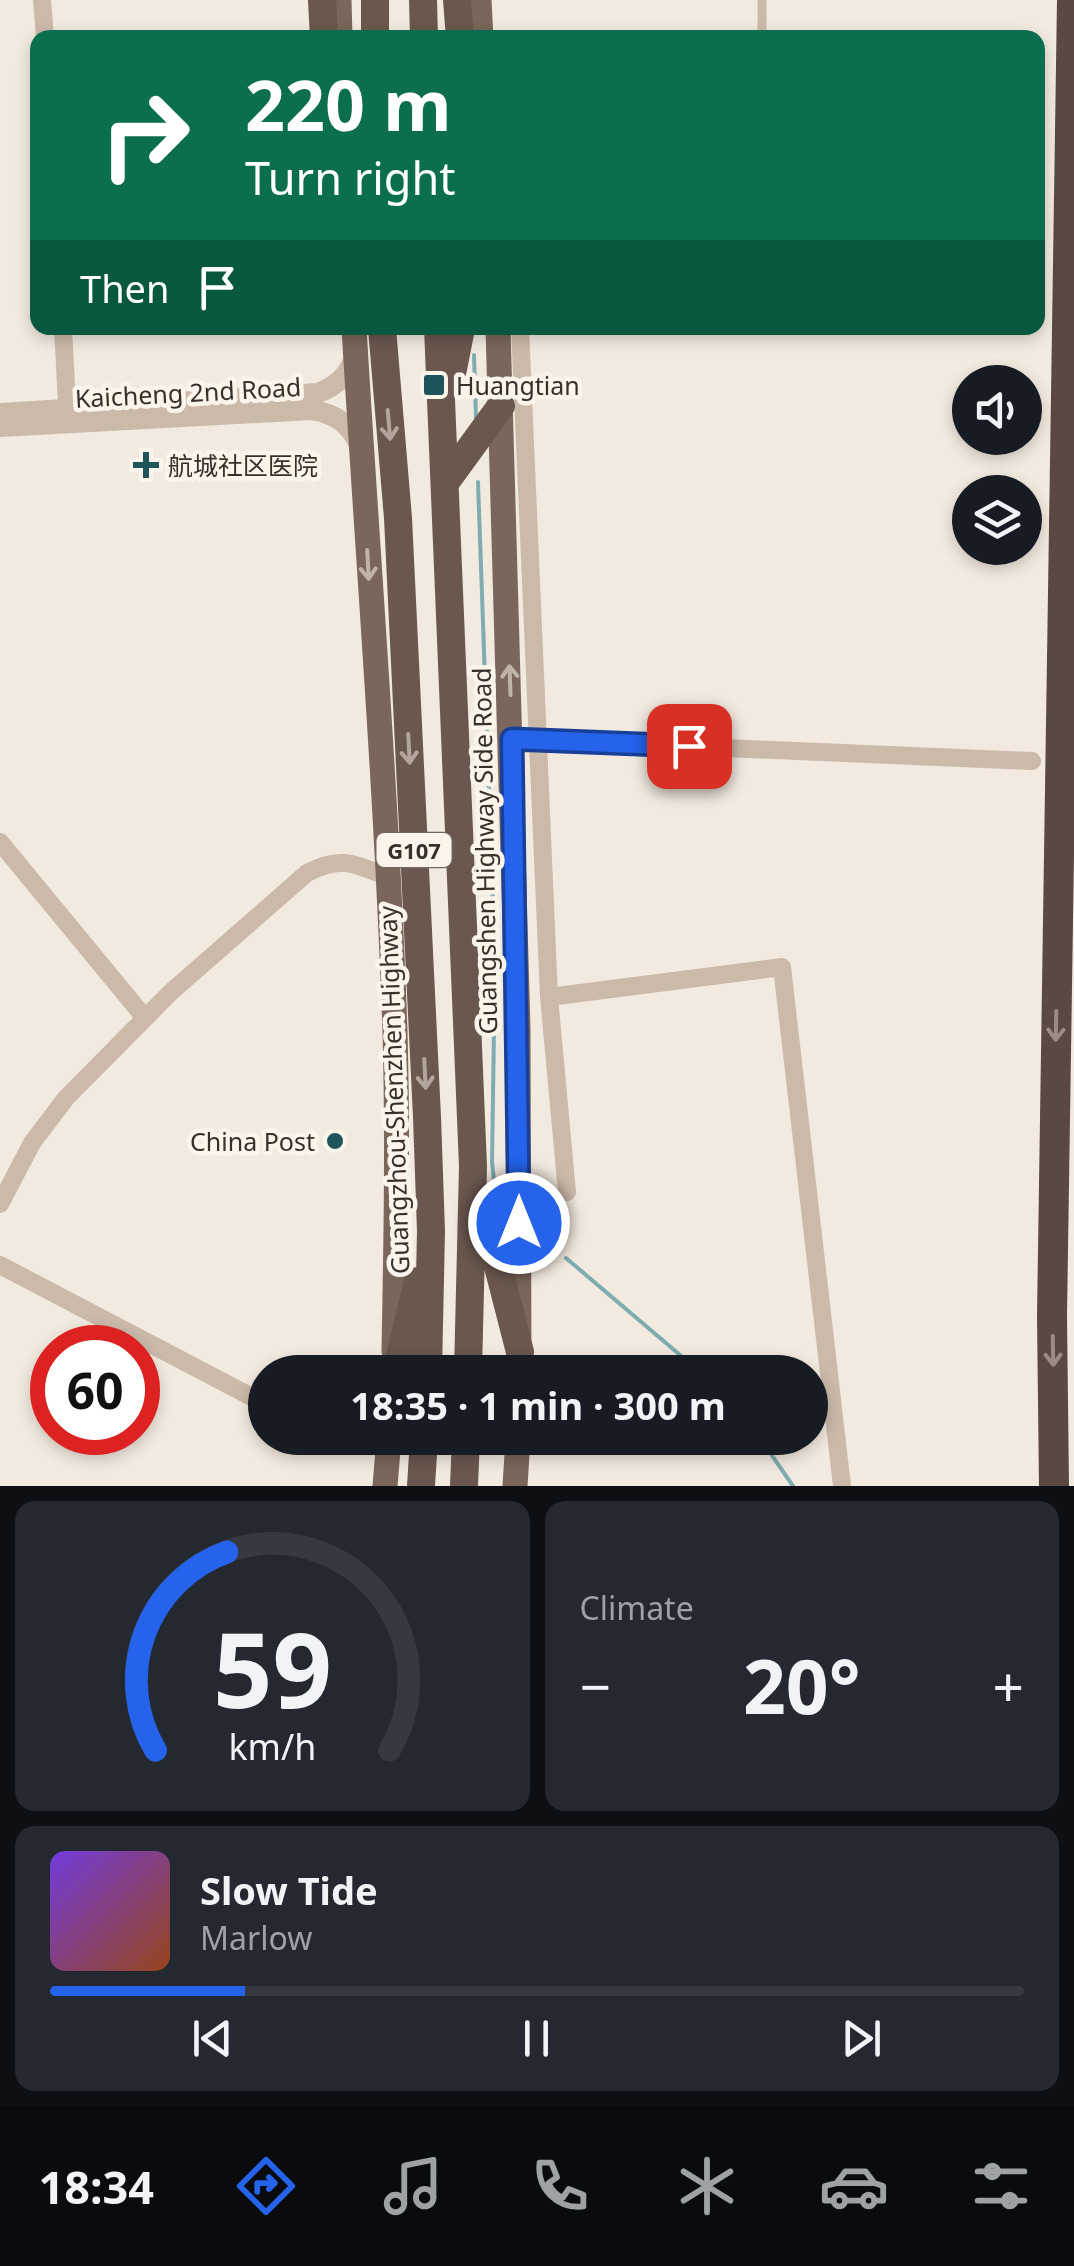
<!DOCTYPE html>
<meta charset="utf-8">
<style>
:root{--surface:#171b24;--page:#242831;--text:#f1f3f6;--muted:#9ea1a6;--line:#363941;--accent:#2563eb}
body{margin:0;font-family:"Noto Sans","Noto Sans SC",sans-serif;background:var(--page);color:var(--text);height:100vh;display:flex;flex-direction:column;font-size:38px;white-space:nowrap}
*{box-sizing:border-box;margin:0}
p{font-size:32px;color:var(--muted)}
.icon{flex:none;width:55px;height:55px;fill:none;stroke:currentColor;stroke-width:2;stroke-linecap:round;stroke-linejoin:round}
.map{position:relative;height:1486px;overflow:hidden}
.drawer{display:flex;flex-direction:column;gap:15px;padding:15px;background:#0d0f14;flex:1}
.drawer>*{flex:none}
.guide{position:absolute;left:30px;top:30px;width:1015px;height:305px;border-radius:20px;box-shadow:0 5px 15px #0003;background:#0b6e4f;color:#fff;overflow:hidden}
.controls{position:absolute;left:952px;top:365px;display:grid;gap:20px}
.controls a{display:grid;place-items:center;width:90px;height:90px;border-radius:50%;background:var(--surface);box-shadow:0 5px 15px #0003;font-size:50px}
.speed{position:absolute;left:30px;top:1325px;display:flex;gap:20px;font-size:50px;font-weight:700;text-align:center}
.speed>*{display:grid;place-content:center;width:130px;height:130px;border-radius:50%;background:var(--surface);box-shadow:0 5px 15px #0003;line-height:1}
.speed .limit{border:15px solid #d22;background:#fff;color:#111}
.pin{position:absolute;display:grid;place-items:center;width:85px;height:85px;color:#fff;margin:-42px;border-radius:20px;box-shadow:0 5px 15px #0006}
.me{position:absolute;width:110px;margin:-55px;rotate:0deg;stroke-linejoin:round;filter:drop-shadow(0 0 8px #0008)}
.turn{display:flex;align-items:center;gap:35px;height:210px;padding:0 50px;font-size:45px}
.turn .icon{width:130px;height:130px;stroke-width:2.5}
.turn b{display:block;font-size:70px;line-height:85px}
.then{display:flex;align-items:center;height:95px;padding:0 50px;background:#0003;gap:20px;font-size:38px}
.big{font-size:75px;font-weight:700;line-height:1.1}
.drawer .tile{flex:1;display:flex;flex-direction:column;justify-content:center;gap:15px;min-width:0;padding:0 35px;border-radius:20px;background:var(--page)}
.drawer .dial{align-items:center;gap:0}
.dial svg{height:260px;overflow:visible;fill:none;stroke:var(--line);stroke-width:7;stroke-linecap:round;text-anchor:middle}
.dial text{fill:var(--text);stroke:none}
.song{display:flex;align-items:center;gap:30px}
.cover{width:120px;height:120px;border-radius:15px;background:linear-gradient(135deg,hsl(260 70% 55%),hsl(20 70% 35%))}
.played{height:10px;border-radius:5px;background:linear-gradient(90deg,var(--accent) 20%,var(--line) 20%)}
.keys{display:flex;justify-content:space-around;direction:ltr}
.heat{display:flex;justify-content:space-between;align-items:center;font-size:55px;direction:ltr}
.drawer .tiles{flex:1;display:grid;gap:15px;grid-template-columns:1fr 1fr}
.tile:last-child{grid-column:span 2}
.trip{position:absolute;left:248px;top:1355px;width:580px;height:100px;border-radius:50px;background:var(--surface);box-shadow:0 5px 15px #0003;font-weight:700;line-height:100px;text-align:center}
.tab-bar{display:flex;height:160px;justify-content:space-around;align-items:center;background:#090b0e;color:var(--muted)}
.tab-bar .icon{width:70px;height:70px}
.tab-bar .selected{color:var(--accent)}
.tab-bar b{font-size:45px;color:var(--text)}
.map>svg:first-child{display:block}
</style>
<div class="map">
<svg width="1074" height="1486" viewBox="0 0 1074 1486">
<rect width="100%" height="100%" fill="#f3eadf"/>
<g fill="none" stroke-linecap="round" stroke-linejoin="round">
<path stroke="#7eacb0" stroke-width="4" d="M474 355 476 418
M478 482 495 962 492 1162 494 1180 503 1199
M566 1258 700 1372
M760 1438 793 1486"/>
<path stroke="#cbbaaa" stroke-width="9" d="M762 38V0"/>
<path stroke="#cbbaaa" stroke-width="18" d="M42 0 45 38
M63 328 68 423
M520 328 549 997 567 1192
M512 739 1032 761
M0 842 145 1018
M549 997 782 967 842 1486
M0 1204 32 1143 66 1098 171 992 307 873C341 855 355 864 388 877
M0 1265 265 1404
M360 1438 388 1447"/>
<path stroke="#cbbaaa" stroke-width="20" d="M0 413 318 393C337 386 350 374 355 354
M0 427 311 410C335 413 352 425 360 448"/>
<path stroke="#7a665b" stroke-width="25" d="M339 0 340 38
M479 0 481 38
M354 328C368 562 387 797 395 1032 398 1139 396 1245 394 1351
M498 328 518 1029 519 1372
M385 1486 389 1438
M515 1486 518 1438"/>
<path stroke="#6a584e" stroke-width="28" d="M322 0 324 38
M375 0V38
M423 0 424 38
M457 0 460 38
M382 328 398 518 427 1117 431 1231 428 1372
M438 328 473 1166 468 1372
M452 374 461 328
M445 483 501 406
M482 1204 520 1352
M396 1372 418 1281
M421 1486 424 1438
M464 1486 466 1438"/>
<path stroke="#594941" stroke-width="30" d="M1054 1486 1052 1316 1072 0"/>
</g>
<defs><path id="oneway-shaft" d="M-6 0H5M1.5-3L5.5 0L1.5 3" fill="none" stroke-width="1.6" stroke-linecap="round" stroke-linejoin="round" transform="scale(2.5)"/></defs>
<g stroke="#b2a69c">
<use href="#oneway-shaft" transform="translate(389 425) rotate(85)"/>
<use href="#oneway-shaft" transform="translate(409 749) rotate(87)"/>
<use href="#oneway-shaft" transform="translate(425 1074) rotate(87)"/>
</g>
<g stroke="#c0b4aa">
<use href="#oneway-shaft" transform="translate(368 565) rotate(87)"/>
<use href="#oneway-shaft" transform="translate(510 680) rotate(-92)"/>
</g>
<g stroke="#998d85">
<use href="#oneway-shaft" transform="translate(1056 1026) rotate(91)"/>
<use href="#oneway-shaft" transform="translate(1053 1351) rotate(89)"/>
</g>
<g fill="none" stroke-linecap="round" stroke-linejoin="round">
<g stroke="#184099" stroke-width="25">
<path id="route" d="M519 1223 512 739 689 746"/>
</g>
<use href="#route" stroke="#2563eb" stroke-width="18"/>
</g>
<g fill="#1f555a" stroke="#faf4eb" stroke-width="4">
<rect x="422" y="373" width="24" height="24" rx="5"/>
<path d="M141 450h10v10h10v10h-10v10h-10v-10h-10v-10h10z"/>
<circle cx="335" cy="1141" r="10"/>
</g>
<g text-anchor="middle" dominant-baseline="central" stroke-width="9" stroke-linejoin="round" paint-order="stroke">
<rect fill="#faf4eb" stroke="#736a64" stroke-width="2.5" x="376.5" y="833" width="75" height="34" rx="8"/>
<g font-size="22" font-weight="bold" fill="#392f2a">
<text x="414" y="850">G107</text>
</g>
<g font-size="25" fill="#392f2a" stroke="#faf4eb" text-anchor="start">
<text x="456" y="385">Huangtian</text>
<text x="168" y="465">航城社区医院</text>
<text x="315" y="1141" text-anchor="end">China Post</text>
</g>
<g font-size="25" fill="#392f2a" stroke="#faf4eb">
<text transform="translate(188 392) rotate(-3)">Kaicheng 2nd Road</text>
<text transform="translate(484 851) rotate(-91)">Guangshen Highway Side Road</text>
<text transform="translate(393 1090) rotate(-92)">Guangzhou-Shenzhen Highway</text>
</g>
</g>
</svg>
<div class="controls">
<a><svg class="icon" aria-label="sound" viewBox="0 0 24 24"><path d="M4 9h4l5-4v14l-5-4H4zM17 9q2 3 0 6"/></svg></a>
<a><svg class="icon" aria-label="layers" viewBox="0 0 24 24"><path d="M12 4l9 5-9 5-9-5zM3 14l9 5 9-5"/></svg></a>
</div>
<div class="speed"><div class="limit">60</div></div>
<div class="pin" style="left:689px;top:746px;background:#d93025"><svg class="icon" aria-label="arrive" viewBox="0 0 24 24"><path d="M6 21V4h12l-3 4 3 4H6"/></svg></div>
<svg class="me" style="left:519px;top:1223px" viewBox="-20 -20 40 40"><circle r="17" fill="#2563eb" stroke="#fff" stroke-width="3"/><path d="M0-11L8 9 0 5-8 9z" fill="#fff"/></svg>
<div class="trip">18:35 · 1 min · 300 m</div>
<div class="guide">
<div class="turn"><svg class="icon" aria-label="right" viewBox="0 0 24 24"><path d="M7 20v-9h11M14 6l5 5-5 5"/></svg><div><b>220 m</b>Turn right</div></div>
<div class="then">Then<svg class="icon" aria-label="arrive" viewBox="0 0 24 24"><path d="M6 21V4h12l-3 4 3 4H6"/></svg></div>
</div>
</div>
<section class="drawer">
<div class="tiles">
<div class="tile dial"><svg viewBox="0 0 100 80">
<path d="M14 69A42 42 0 1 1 86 69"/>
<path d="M14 69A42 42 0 0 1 36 8" stroke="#2563eb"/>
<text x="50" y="56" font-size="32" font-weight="700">59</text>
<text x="50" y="72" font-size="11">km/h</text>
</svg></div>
<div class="tile"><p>Climate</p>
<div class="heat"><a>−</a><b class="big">20°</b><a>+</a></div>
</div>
<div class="tile">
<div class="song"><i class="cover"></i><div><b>Slow Tide</b><p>Marlow</p></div></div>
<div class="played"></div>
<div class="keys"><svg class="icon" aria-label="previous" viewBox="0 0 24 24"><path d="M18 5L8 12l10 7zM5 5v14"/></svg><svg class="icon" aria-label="pause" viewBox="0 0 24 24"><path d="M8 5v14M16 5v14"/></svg><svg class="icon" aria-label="next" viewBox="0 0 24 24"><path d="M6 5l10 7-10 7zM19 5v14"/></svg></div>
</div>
</div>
</section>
<nav class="tab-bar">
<b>18:34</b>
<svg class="icon selected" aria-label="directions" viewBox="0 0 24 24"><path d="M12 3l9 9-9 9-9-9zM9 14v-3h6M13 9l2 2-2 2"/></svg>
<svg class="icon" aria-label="music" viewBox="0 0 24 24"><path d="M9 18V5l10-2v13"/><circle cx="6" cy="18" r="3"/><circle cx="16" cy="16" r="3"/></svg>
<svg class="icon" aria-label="phone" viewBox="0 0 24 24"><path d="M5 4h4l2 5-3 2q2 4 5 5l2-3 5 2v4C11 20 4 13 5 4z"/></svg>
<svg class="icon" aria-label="climate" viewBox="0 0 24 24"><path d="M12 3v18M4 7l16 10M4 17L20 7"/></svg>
<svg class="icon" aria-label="car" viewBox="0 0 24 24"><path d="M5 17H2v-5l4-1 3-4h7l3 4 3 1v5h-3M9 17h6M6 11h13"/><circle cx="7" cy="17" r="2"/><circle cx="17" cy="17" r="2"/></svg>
<svg class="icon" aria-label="filters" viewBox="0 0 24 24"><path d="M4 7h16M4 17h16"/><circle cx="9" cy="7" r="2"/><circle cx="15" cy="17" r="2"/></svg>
</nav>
